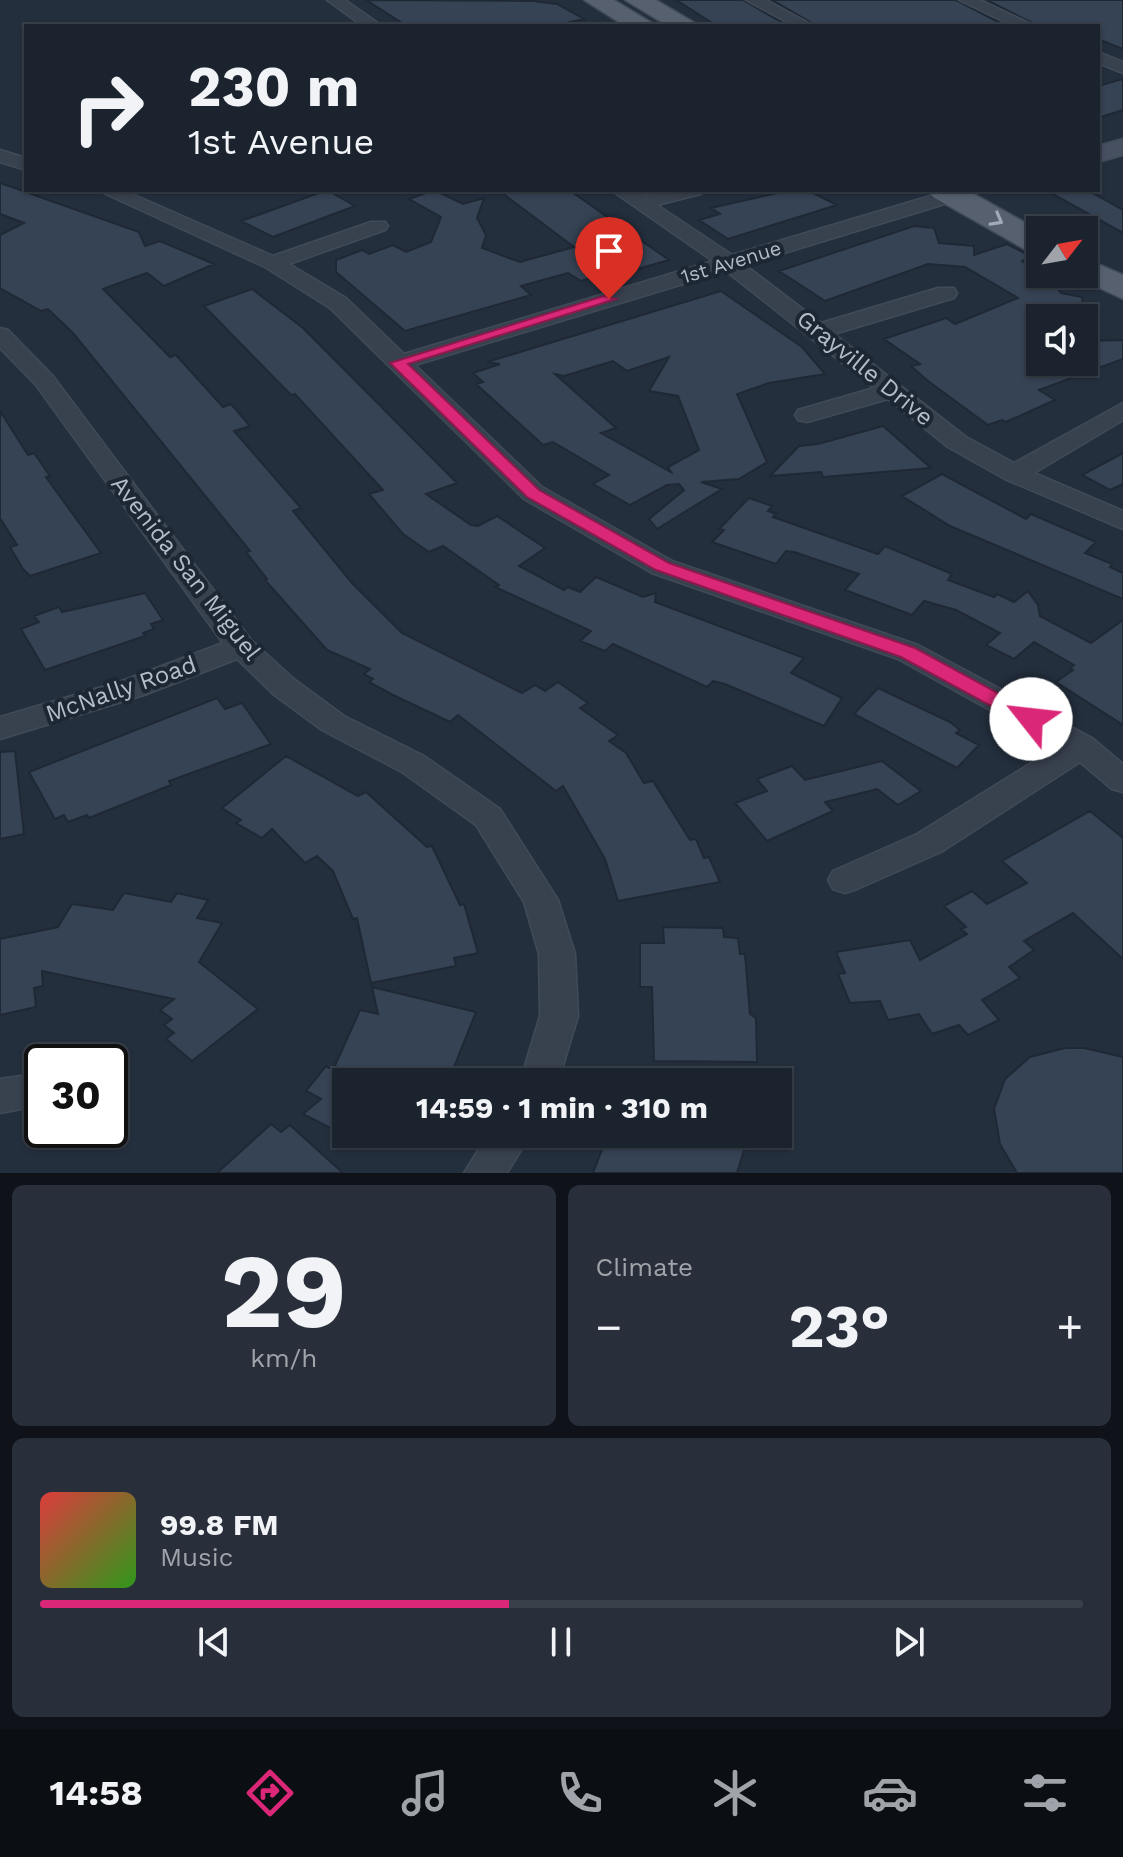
<!DOCTYPE html>
<meta charset="utf-8">
<style>
:root{--surface:#1b232e;--page:#282f3a;--text:#f1f3f6;--muted:#a0a4aa;--line:#39404a;--accent:#db2777}
body{margin:0;font-family:"Work Sans",sans-serif;background:var(--page);color:var(--text);height:100vh;display:flex;flex-direction:column;font-size:30px;white-space:nowrap}
*{box-sizing:border-box;margin:0}
p{font-size:26px;color:var(--muted)}
.icon{flex:none;width:44px;height:44px;fill:none;stroke:currentColor;stroke-width:2;stroke-linecap:round;stroke-linejoin:round}
.map{position:relative;height:1173px;overflow:hidden}
.panel{display:flex;flex-direction:column;gap:12px;padding:12px;background:#0f1319;flex:1}
.panel>*{flex:none}
.guide{position:absolute;left:24px;top:24px;width:1076px;height:168px;border-radius:0px;box-shadow:0 2px 6px #0004,0 0 0 2px var(--line);background:#1b232e;color:var(--text);overflow:hidden}
.needle{width:52px;rotate:59deg}
.controls{position:absolute;left:1026px;top:216px;display:grid;gap:16px}
.controls a{display:grid;place-items:center;width:72px;height:72px;border-radius:0px;background:var(--surface);box-shadow:0 2px 6px #0004,0 0 0 2px var(--line);font-size:40px}
.speed{position:absolute;left:24px;top:1044px;display:flex;gap:16px;font-size:40px;font-weight:700;text-align:center}
.speed>*{display:grid;place-content:center;width:104px;height:104px;border-radius:50%;background:var(--surface);box-shadow:0 2px 6px #0004,0 0 0 2px var(--line);line-height:1}
.speed .limit{border:4px solid #111;border-radius:12px;background:#fff;color:#111}
.pin{position:absolute;display:grid;place-items:center;width:68px;height:68px;color:#fff;margin:-82px -34px;border-radius:50% 50% 50% 0;rotate:-45deg;box-shadow:0 0 8px #0007}
.pin .icon{rotate:45deg}
.me{position:absolute;width:88px;margin:-44px;rotate:299deg;stroke-linejoin:round;filter:drop-shadow(0 0 6px #0008)}
.turn{display:flex;align-items:center;gap:28px;height:168px;padding:0 32px;font-size:36px}
.turn .icon{width:104px;height:104px;stroke-width:2.5}
.turn b{display:block;font-size:56px;line-height:68px}
.big{font-size:60px;font-weight:700;line-height:1.1}
.panel .tile{flex:1;display:flex;flex-direction:column;justify-content:center;gap:12px;min-width:0;padding:0 28px;border-radius:12px;background:var(--page)}
.panel .dial{align-items:center;gap:0}
.dial b{font-size:104px;line-height:1}
.song{display:flex;align-items:center;gap:24px}
.cover{width:96px;height:96px;border-radius:12px;background:linear-gradient(135deg,hsl(0 70% 55%),hsl(110 70% 35%))}
.played{height:8px;border-radius:4px;background:linear-gradient(90deg,var(--accent) 45%,var(--line) 45%)}
.keys{display:flex;justify-content:space-around;direction:ltr}
.heat{display:flex;justify-content:space-between;align-items:center;font-size:44px;direction:ltr}
.panel .tiles{flex:1;display:grid;gap:12px;grid-template-columns:1fr 1fr}
.tile:last-child{grid-column:span 2}
.trip{position:absolute;left:332px;top:1068px;width:460px;height:80px;border-radius:0px;background:var(--surface);box-shadow:0 2px 6px #0004,0 0 0 2px var(--line);font-weight:700;line-height:80px;text-align:center}
.tabs{display:flex;height:128px;justify-content:space-around;align-items:center;background:#0b0e12;color:var(--muted)}
.tabs .icon{width:56px;height:56px}
.tabs .on{color:var(--accent)}
.tabs b{font-size:36px;color:var(--text)}
.map>svg:first-child{display:block}
</style>
<div class="map">
<svg width="1123" height="1173" viewBox="0 0 1123 1173">
<rect width="100%" height="100%" fill="#242f3e"/>
<path fill="#364354" stroke="#1f2835" stroke-width="2" fill-rule="evenodd" d="M366 0 533 1 557 4 584 19 553 26H407Z
M676 0H743L788 26H717Z
M772 0H956L1006 26H817Z
M987 0H1123V49L1098 39V26H1038Z
M1123 79V110L1098 118V86Z
M0 183 139 232 145 246 160 241 214 264 164 286 147 273 103 289 170 357 176 355 223 407 231 404 250 426 234 431 301 508 293 511 352 583 402 633 522 693 535 685 545 691 558 682 588 703 580 708 618 735 609 741 626 753 644 783 653 781 690 840 696 839 704 858 709 857 720 882 618 901 605 859 563 786 556 791 458 715 450 722 393 695 369 682 373 679 364 674 370 669 327 650 265 580 267 579 246 552 250 551 73 333 48 309 41 311 0 288V235L24 223 0 214Z
M327 190 355 206 273 237 241 221Z
M434 190 463 204 484 198 477 218 486 235 482 248 520 262 574 247 498 190H569L669 260 610 277 605 274 581 281 568 273 521 286 531 295 405 331 336 272V260L362 250 369 254 393 245 406 252 431 242 441 217 409 199Z
M790 190 809 191 837 205 728 239 699 220 720 214 711 208Z
M1046 190H1087L1123 210V233Z
M914 226 934 228 939 243 974 246V255L1007 244 1032 257 1022 261 1055 284 1061 293 1082 297 1084 318H1040V362H1084V341L1123 340V359L1039 390 1055 400 1006 422 1002 420 988 425 928 381 911 366 920 364 884 339 946 318 955 324 1018 298 965 267 928 264 825 301 779 271Z
M252 289 303 328 457 483 426 494 471 525 478 526 497 516 545 548 519 566 564 590 568 587 580 592 596 577 643 597 656 593 655 602 804 658 791 673 842 698 824 726 725 684 713 681 707 687 613 644 605 651 580 641 591 631 495 587 499 585 443 546 429 552 403 534 369 494 383 490 295 394 291 395 204 306Z
M721 291 802 347 825 374 769 383 737 394 767 462 739 479 701 482 722 489 657 529 649 519 684 490 679 484 667 485 630 505 593 484 609 475 553 442 543 445 476 384 483 382 473 373 500 364 487 362ZM669 357 649 391 678 396 699 450 668 467 671 472 601 433 616 428 555 374 564 376 613 361 627 371Z
M0 411 28 455 34 453 50 476 46 477 101 553 30 576 23 569 10 547 17 545 0 518Z
M883 426 931 468 823 477 821 472 770 476 799 446 818 444Z
M1123 453V484L1110 490 1082 475Z
M942 474 1026 519 1031 514 1096 542 1085 553 1112 564 1110 567 1123 573V599L950 526 902 496Z
M749 498 772 506 768 511 776 514 773 517 878 554 885 546 952 574 948 580 994 597 997 594 1014 602 1028 591 1038 605 1040 616 1091 643 1123 620V725L1056 682 1073 670 1070 668 1074 665 1034 642 1014 659 986 645 1000 633 956 610 924 601 912 615 845 590 859 574 794 552 786 551 776 564 712 542 724 530 719 529Z
M145 593 163 620 151 624 154 629 143 633 145 636 45 670 21 629 39 622 34 616 59 607 62 612Z
M878 688 950 722 960 730 956 733 979 745 957 768 854 714Z
M217 698 225 709 242 703 271 744 169 781 171 785 89 818 87 815 68 822 64 815 55 819 29 772Z
M15 751 24 834 0 839V752Z
M286 756 358 796 366 792 427 847 432 846 460 905 464 904 478 953 454 958 456 966 371 983 357 918 353 919 333 871 317 856 305 863 272 829 262 838 236 823 241 820 222 808Z
M882 761 921 791 898 805 877 789 825 802 833 811 767 841 735 803 767 791 757 779 792 766 805 780Z
M1090 811 1123 838V959L1073 913 1024 941 1034 950 1009 967 1020 978 982 1000 999 1020 968 1035 959 1025 932 1034 919 1014 888 1020 880 1001 850 1003 838 974 845 973 836 952 910 940 920 960 967 934 961 929 966 927 944 906 972 891 987 904 1027 883 1002 861Z
M124 893 171 902 177 893 208 900 197 918 222 923 199 962 258 1009 192 1061 166 1039 174 1033 164 1025 172 1019 160 1010 174 999 42 971 43 986 34 988 36 1007 0 1015V939L58 927 72 904 113 910Z
M663 927 723 928 724 937 738 938 740 954H745L750 1014 756 1018 757 1062 654 1061 652 987H640V943H664Z
M372 987 476 1012 448 1082H346V1136L303 1114 321 1099 306 1091 326 1066 333 1070 360 1010 378 1014Z
M1065 1048H1084L1123 1057V1173H1017L1000 1144 994 1109 1005 1079 1030 1057Z
M271 1124 281 1132 290 1125 343 1173H217Z
M608 1134H749L737 1173H593Z"/>
<g fill="none" stroke-linecap="round" stroke-linejoin="round">
<g stroke="#414a57" stroke-width="3">
<path id="street" d="M327 0H345L382 26H363Z
M746 0H766L814 26H794Z
M959 0H980L1035 26H1013Z
M1098 52 1123 62V73L1098 63Z
M0 150 26 158V170L0 162Z
M97 190H123L273 256 371 222H385L388 226 385 230 289 264 346 298 404 354 713 261 611 190H634L644 196 670 190H704L701 194 657 205 732 255 947 191H961L964 195 961 199 745 265 821 323 938 288H954L957 293 954 298 834 334 966 437 1014 463 1123 403V420L1034 473 1123 511V529L1005 479 948 447 888 399 807 422 798 420 795 415 798 410 874 388 726 271 415 365 542 487 672 561 918 645 1092 738 1123 764V792L1112 789 1080 762 941 852 857 889 845 893 833 889 828 880 833 871 917 834 1057 747 898 659 652 573 524 499 330 308 265 267Z
M0 328 8 330 52 375 251 640 295 680 344 716 424 756 500 809 558 900 575 954 578 1016 558 1082H520L540 1016 539 954 524 902 476 825 402 772 322 730 273 694 237 659 144 695 0 739V717L122 681 223 643 36 385 0 348Z
M42 1073V1105L0 1113V1079Z
M488 1134H531L507 1173H464Z"/>
</g>
<g stroke="#414a57" stroke-width="3">
<path id="secondary" d="M1123 139V155L1098 162V146Z"/>
</g>
<g stroke="#414a57" stroke-width="3">
<path id="primary" d="M584 0H614L657 26H625Z
M625 0H656L700 26H668Z
M929 190H967L1040 231V254L1028 251 933 197Z
M1084 258 1123 275V299L1072 275 1084 274Z"/>
</g>
<use href="#street" fill="#38414e" fill-rule="evenodd"/>
<use href="#secondary" fill="#465061" fill-rule="evenodd"/>
<use href="#primary" fill="#56606e" fill-rule="evenodd"/>
</g>
<defs><path id="oneway-chevron" d="M-2-3.5L2.5 0L-2 3.5" fill="none" stroke-width="1.6" stroke-linecap="round" stroke-linejoin="round" transform="scale(2)"/></defs>
<use stroke="#a1aab7" href="#oneway-chevron" transform="translate(997 220) rotate(29)"/>
<path fill="#db2777" stroke="#8e194d" stroke-width="2" d="M604 296 616 299 408 364 539 490 669 563 915 648 1038 715 1041 719 1038 724H1024L901 657 656 570 527 497 390 363Z"/>
<g text-anchor="middle" dominant-baseline="central" stroke-width="8" stroke-linejoin="round" paint-order="stroke">
<g font-size="20" fill="#b4bcc9" stroke="#1d2633">
<text transform="translate(731 262) rotate(-17)">1st Avenue</text>
</g>
<g font-size="24" fill="#b4bcc9" stroke="#1d2633">
<text transform="translate(865 368) rotate(39)">Grayville Drive</text>
<text transform="translate(186 568) rotate(52)">Avenida San Miguel</text>
<text transform="translate(121 689) rotate(-19)">McNally Road</text>
</g>
</g>
</svg>
<div class="controls">
<a><svg class="needle" viewBox="-14 -14 28 28"><path d="M0-13l5 13h-10z" fill="#e53935"/><path d="M0 13l5-13h-10z" fill="#a0a4aa"/></svg></a>
<a><svg class="icon" aria-label="sound" viewBox="0 0 24 24"><path d="M4 9h4l5-4v14l-5-4H4zM17 9q2 3 0 6"/></svg></a>
</div>
<div class="speed"><div class="limit">30</div></div>
<div class="pin" style="left:609px;top:299px;background:#d93025"><svg class="icon" aria-label="arrive" viewBox="0 0 24 24"><path d="M6 21V4h12l-3 4 3 4H6"/></svg></div>
<svg class="me" style="left:1031px;top:719px" viewBox="-20 -20 40 40"><circle r="19" fill="#fff"/><path d="M0-13L10 11 0 6-10 11z" fill="#db2777"/></svg>
<div class="trip">14:59 · 1 min · 310 m</div>
<div class="guide">
<div class="turn"><svg class="icon" aria-label="right" viewBox="0 0 24 24"><path d="M7 20v-9h11M14 6l5 5-5 5"/></svg><div><b>230 m</b>1st Avenue</div></div>
</div>
</div>
<section class="panel">
<div class="tiles">
<div class="tile dial"><b>29</b><p>km/h</p></div>
<div class="tile"><p>Climate</p>
<div class="heat"><a>−</a><b class="big">23°</b><a>+</a></div>
</div>
<div class="tile">
<div class="song"><i class="cover"></i><div><b>99.8 FM</b><p>Music</p></div></div>
<div class="played"></div>
<div class="keys"><svg class="icon" aria-label="previous" viewBox="0 0 24 24"><path d="M18 5L8 12l10 7zM5 5v14"/></svg><svg class="icon" aria-label="pause" viewBox="0 0 24 24"><path d="M8 5v14M16 5v14"/></svg><svg class="icon" aria-label="next" viewBox="0 0 24 24"><path d="M6 5l10 7-10 7zM19 5v14"/></svg></div>
</div>
</div>
</section>
<nav class="tabs">
<b>14:58</b>
<svg class="icon on" aria-label="directions" viewBox="0 0 24 24"><path d="M12 3l9 9-9 9-9-9zM9 14v-3h6M13 9l2 2-2 2"/></svg>
<svg class="icon" aria-label="music" viewBox="0 0 24 24"><path d="M9 18V5l10-2v13"/><circle cx="6" cy="18" r="3"/><circle cx="16" cy="16" r="3"/></svg>
<svg class="icon" aria-label="phone" viewBox="0 0 24 24"><path d="M5 4h4l2 5-3 2q2 4 5 5l2-3 5 2v4C11 20 4 13 5 4z"/></svg>
<svg class="icon" aria-label="climate" viewBox="0 0 24 24"><path d="M12 3v18M4 7l16 10M4 17L20 7"/></svg>
<svg class="icon" aria-label="car" viewBox="0 0 24 24"><path d="M5 17H2v-5l4-1 3-4h7l3 4 3 1v5h-3M9 17h6M6 11h13"/><circle cx="7" cy="17" r="2"/><circle cx="17" cy="17" r="2"/></svg>
<svg class="icon" aria-label="filters" viewBox="0 0 24 24"><path d="M4 7h16M4 17h16"/><circle cx="9" cy="7" r="2"/><circle cx="15" cy="17" r="2"/></svg>
</nav>
